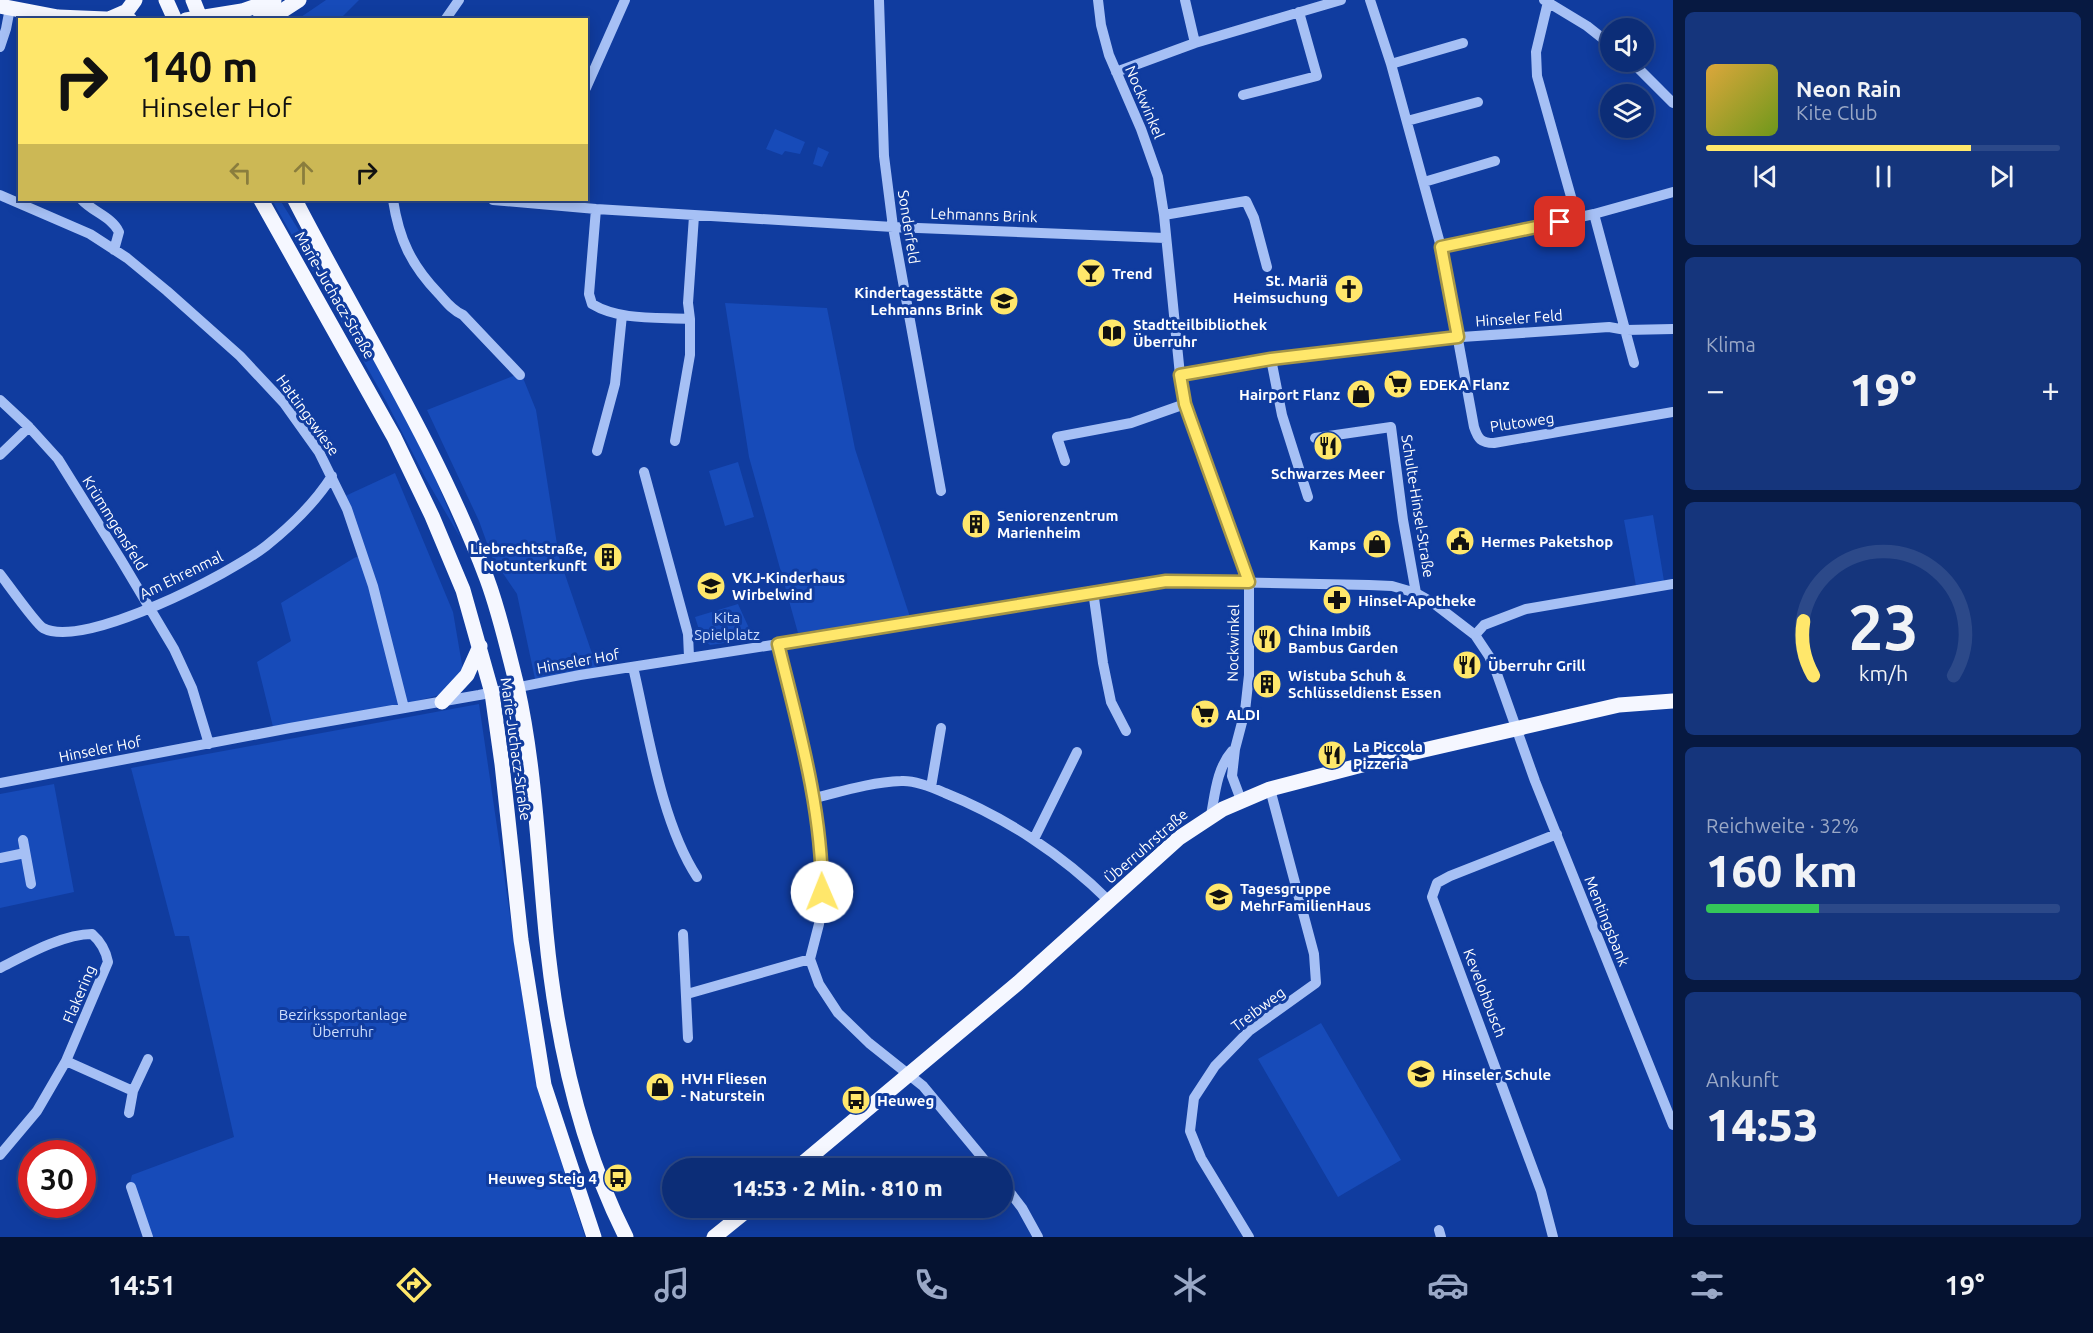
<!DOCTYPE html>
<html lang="de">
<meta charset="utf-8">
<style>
:root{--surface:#0c2d77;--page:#15357c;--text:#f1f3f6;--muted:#9aa8c6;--line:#2c4989;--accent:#ffe76b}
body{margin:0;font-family:Ubuntu,sans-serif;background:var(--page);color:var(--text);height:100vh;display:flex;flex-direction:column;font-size:22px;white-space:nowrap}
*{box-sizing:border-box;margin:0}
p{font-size:20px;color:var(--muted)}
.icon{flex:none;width:33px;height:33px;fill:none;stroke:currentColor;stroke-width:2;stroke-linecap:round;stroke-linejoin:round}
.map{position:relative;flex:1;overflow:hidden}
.panel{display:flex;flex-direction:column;gap:12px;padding:12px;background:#071941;width:420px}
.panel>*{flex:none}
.hud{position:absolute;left:18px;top:18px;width:570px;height:183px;border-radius:0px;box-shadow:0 3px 15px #0003,0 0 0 2px var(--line);background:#ffe76b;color:#111;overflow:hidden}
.buttons{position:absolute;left:1600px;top:18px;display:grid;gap:12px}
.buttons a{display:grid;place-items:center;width:54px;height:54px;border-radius:50%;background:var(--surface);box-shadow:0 3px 15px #0003,0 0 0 2px var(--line);font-size:30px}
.speed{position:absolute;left:18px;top:1140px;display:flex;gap:12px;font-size:30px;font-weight:700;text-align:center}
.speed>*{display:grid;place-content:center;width:78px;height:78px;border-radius:50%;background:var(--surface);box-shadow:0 3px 15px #0003,0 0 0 2px var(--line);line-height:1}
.speed .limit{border:9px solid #d22;background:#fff;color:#111}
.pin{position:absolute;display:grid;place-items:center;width:51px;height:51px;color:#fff;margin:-26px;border-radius:12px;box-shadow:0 3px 9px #0006}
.me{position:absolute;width:66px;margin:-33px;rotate:359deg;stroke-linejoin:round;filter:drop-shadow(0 0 4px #0008)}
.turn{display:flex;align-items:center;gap:21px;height:126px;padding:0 24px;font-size:27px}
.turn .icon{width:78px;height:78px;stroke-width:2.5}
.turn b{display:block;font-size:42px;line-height:51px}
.lanes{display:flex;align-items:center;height:57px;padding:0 24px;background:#0003;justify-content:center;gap:30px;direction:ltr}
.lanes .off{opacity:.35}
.big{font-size:45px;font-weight:800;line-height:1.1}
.panel .widget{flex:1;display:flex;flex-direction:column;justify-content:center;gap:9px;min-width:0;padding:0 21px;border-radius:9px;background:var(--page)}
.panel .dial{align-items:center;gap:0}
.dial svg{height:156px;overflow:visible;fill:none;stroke:var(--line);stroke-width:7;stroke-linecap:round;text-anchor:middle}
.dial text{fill:var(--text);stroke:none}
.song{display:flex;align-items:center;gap:18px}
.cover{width:72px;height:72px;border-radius:9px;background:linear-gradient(135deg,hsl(40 70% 55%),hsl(80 70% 35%))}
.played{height:6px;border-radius:3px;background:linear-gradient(90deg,var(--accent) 75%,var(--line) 75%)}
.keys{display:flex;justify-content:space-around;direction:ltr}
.heat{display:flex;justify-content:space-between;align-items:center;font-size:33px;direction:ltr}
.charge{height:9px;border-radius:4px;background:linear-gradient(90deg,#34c759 32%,var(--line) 0)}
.trip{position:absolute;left:662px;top:1158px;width:351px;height:60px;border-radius:30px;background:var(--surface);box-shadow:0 3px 15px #0003,0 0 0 2px var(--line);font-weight:800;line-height:60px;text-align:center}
.tabs{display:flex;height:96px;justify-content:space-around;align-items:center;background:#051230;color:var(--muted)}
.tabs .icon{width:42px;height:42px}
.tabs .active{color:var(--accent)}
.tabs b{font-size:27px;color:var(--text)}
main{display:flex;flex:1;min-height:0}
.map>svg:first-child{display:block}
</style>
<main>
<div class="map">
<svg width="1673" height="1237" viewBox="0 0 1673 1237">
<rect width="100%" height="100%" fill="#103c9f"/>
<path fill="#174bb9" d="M326 0H359L340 19H298Z
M775 129 805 142 800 154 785 151 782 155 766 149Z
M818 147 829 152 822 167 813 164Z
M272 200H280L334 287 393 395 430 466 460 537 426 479 386 401Z
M725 303 827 308 855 449 910 617 798 633 749 457Z
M521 373 536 410 559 557 597 668 535 679 517 594 492 557 479 521 427 410Z
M738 462 754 517 725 526 709 471Z
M395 473 453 612 466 688 405 704 343 497Z
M1653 515 1664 581 1636 586 1624 520Z
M362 555 402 705 274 731 257 662 291 641 281 603 354 558Z
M738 604 754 639 710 645 702 639 695 617Z
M479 704 518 970 538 1088 585 1237H151L130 1183 132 1175 234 1137 189 936H175L131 768Z
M54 784 74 892 0 908V794Z
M1321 1023 1401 1160 1338 1197 1258 1059Z"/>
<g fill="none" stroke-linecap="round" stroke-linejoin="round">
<path stroke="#a6c0f5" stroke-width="10" d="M879 0 884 156 893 227 941 491
M1098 0 1101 25 1109 55 1141 129 1158 177 1164 215 1180 375 1185 404 1249 582V675L1245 711 1235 749 1232 776 1241 800
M1185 0 1195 43
M1370 0 1391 64 1441 247 1474 427C1478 439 1481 443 1494 443L1673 412
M1544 0 1587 26 1611 45
M1548 2 1536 52 1537 76 1577 218
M445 20 459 0
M0 47 6 29 10 8
M1632 62 1673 103
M1391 64 1463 43
M1116 72 1195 43 1341 0
M586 88 625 0
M1243 95 1317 76 1299 12
M1407 121 1478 102
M1424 182 1495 161
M0 195 90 234 127 258 167 291 240 356 284 403 319 452 347 509 373 586 404 708
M82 200C93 212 112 217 119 232L114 250
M393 200C399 239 411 265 439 294 446 302 453 311 463 315L520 375
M493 200 596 209 893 227 1165 238
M596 209 589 294 592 304C620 321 659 317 690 319
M1594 214 1634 363
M1164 215 1246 201 1254 218 1267 267
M1441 247 1594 214 1673 192
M1271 359 1282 415 1308 497
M1180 375 1271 359 1447 338 1609 327 1626 330 1673 329
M0 400 29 427 58 459 121 560 174 649 192 688 209 744
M1315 438 1391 427 1403 520 1416 593
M675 441 690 355V319L688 303 694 216
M597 451 615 384 622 315
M0 455 29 427
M1065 461 1057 437 1131 423 1185 404
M644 472 688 634 689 657
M0 574C7 583 36 624 43 628 84 650 231 573 266 546 291 526 315 503 332 476
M1093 591 1103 663 1111 702 1126 731
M1475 635 1484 625 1526 609 1673 584
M778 644 815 798 821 843 822 892 819 924 810 959 819 984 838 1013 869 1043 923 1086 991 1168
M633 667C648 731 661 822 697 877
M0 783 290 728 479 695 580 675 881 628 1093 591 1166 581 1369 585 1392 586 1416 593 1432 602 1475 635 1489 656 1497 674 1535 781 1673 1125
M931 787 941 728
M815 798C843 791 872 782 901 781 915 780 932 787 945 793 1005 817 1063 855 1109 901
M1211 815C1215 794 1217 768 1232 751
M1034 839 1077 752
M23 840 31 884
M0 858 25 853
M683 934 688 1038
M0 968C26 955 63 934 92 934 100 941 106 951 108 962L66 1061 37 1111 0 1155
M687 994 810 959
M66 1061 133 1091 148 1059
M129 1113 133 1091
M1002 1182 1022 1208 1038 1237
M131 1187 148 1237
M1439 1230 1441 1237
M1249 1237 1201 1158 1190 1131 1194 1098 1215 1066 1249 1031 1316 983 1314 954 1270 789
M1553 1237 1541 1191 1432 897 1437 883 1450 876 1557 834"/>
<path stroke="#f5f7ff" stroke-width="15" d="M166 0 175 20
M193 0 201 20
M0 6 58 17 130 20
M111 18 127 11 135 0
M186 20 242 11 274 0
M259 20 282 11 299 0
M261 200 394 437 432 516 463 590 492 693 502 764 521 940 544 1085 594 1237
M295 200C360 326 437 446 487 579 500 614 508 651 517 686 535 767 538 851 546 933 556 1037 579 1144 626 1237
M442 702 467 675 480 646
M797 1168 1018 983 1179 838 1223 809 1270 789 1389 758 1619 705 1673 701
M714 1237 750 1208"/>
</g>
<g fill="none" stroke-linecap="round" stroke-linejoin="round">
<g stroke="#a69646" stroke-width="15">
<path id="route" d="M822 892C822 807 798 726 778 644L1166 581 1249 582 1191 421 1185 404 1180 375 1271 359 1458 337 1441 247 1560 222"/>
</g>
<use href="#route" stroke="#ffe76b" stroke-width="10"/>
</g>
<defs>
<g id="bar-disc" transform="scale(1.5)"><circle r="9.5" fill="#ffe76b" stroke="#103c9f"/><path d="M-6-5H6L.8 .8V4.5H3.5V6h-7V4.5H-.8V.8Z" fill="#111"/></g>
<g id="church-disc" transform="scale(1.5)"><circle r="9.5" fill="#ffe76b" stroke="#103c9f"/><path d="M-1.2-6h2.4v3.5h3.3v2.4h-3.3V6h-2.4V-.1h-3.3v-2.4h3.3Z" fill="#111"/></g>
<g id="school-disc" transform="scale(1.5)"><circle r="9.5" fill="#ffe76b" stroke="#103c9f"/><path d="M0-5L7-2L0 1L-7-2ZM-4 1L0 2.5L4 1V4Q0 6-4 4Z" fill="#111"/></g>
<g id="library-disc" transform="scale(1.5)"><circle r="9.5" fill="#ffe76b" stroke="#103c9f"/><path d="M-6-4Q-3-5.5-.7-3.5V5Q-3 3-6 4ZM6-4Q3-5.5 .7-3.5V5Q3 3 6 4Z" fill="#111"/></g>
<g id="supermarket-disc" transform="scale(1.5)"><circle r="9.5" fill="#ffe76b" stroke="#103c9f"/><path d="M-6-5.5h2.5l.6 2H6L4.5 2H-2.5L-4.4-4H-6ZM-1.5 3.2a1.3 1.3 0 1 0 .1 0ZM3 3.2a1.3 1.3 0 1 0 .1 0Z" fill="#111"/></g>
<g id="shop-disc" transform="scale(1.5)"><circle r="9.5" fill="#ffe76b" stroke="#103c9f"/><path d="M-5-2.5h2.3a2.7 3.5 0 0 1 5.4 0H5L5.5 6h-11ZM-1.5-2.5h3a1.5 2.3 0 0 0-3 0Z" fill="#111"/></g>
<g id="restaurant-disc" transform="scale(1.5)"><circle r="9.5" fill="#ffe76b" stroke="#103c9f"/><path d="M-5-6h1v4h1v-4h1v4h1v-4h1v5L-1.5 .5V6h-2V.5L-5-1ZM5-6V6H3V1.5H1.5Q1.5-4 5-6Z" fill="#111"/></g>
<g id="building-disc" transform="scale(1.5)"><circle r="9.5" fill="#ffe76b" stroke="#103c9f"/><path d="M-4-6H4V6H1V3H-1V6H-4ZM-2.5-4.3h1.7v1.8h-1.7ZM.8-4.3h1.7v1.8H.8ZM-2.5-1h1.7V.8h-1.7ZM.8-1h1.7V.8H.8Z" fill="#111"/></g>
<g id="civic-disc" transform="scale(1.5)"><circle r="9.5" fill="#ffe76b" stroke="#103c9f"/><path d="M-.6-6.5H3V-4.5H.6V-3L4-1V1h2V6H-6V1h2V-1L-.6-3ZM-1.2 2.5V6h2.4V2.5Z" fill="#111"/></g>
<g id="pharmacy-disc" transform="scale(1.5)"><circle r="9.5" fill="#ffe76b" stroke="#103c9f"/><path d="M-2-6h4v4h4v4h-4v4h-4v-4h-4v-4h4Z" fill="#111"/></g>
<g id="bus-disc" transform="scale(1.5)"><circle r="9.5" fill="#ffe76b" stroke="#103c9f"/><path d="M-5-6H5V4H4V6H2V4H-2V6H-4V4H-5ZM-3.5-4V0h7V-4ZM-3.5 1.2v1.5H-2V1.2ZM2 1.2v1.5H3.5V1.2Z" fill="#111"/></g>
</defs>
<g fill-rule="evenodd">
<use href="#bar-disc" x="1091" y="273"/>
<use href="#church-disc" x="1349" y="289"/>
<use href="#school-disc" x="1004" y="301"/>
<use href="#library-disc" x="1112" y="333"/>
<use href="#supermarket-disc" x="1398" y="384"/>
<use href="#shop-disc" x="1361" y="394"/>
<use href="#restaurant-disc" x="1328" y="446"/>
<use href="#building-disc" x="976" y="524"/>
<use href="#civic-disc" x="1460" y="541"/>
<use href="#shop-disc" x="1377" y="544"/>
<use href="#building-disc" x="608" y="557"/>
<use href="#school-disc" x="711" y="586"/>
<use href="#pharmacy-disc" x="1337" y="600"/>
<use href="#restaurant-disc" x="1267" y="639"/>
<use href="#restaurant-disc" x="1467" y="665"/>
<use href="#building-disc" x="1267" y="684"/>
<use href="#supermarket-disc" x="1205" y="714"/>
<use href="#restaurant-disc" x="1332" y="755"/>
<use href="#school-disc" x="1219" y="897"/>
<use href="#school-disc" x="1421" y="1074"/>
<use href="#shop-disc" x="660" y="1087"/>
<use href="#bus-disc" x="856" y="1100"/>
<use href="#bus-disc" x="618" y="1178"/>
</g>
<g text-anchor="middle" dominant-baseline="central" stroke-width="6" stroke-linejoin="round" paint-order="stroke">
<g font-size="15" fill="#fff" stroke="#103c9f">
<text transform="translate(1145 102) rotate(67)">Nockwinkel</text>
<text transform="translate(984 215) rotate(2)">Lehmanns Brink</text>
<text transform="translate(909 227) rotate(81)">Sonderfeld</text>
<text transform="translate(335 295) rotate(60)">Marie-Juchacz-Straße</text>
<text transform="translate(1519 318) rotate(-4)">Hinseler Feld</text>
<text transform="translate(308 415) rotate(54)">Hattingswiese</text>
<text transform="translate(1522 422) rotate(-8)">Plutoweg</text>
<text transform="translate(1418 506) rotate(81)">Schulte-Hinsel-Straße</text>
<text transform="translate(115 523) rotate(58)">Krümmgensfeld</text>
<text transform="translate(181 575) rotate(-26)">Am Ehrenmal</text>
<text transform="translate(1233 643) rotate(-89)">Nockwinkel</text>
<text transform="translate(578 661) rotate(-10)">Hinseler Hof</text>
<text transform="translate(100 749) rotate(-11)">Hinseler Hof</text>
<text transform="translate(516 749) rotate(82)">Marie-Juchacz-Straße</text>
<text transform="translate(1146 846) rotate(-41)">Überruhrstraße</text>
<text transform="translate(1607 921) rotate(68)">Mentingsbank</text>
<text transform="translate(1485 993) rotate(69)">Kevelohbusch</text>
<text transform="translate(79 994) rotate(-67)">Flakering</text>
<text transform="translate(1258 1009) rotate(-37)">Treibweg</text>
</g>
<g font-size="15" font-weight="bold" fill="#fff" stroke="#103c9f" text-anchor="start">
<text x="1112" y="273">Trend</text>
<text x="1328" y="280" text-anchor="end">St. Mariä<tspan x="1328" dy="17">Heimsuchung</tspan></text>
<text x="983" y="292" text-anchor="end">Kindertagesstätte<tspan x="983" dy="17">Lehmanns Brink</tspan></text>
<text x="1133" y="324">Stadtteilbibliothek<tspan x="1133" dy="17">Überruhr</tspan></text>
<text x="1419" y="384">EDEKA Flanz</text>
<text x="1340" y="394" text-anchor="end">Hairport Flanz</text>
<text x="1328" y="473" text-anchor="middle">Schwarzes Meer</text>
<text x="997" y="515">Seniorenzentrum<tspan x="997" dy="17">Marienheim</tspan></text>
<text x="1481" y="541">Hermes Paketshop</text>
<text x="1356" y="544" text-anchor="end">Kamps</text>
<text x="587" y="548" text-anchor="end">Liebrechtstraße,<tspan x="587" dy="17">Notunterkunft</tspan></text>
<text x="732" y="577">VKJ-Kinderhaus<tspan x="732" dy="17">Wirbelwind</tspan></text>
<text x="1358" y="600">Hinsel-Apotheke</text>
<text x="1288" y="630">China Imbiß<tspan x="1288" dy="17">Bambus Garden</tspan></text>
<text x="1488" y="665">Überruhr Grill</text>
<text x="1288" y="675">Wistuba Schuh &amp;<tspan x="1288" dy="17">Schlüsseldienst Essen</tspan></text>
<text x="1226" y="714">ALDI</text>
<text x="1353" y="746">La Piccola<tspan x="1353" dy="17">Pizzeria</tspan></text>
<text x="1240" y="888">Tagesgruppe<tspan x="1240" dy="17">MehrFamilienHaus</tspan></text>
<text x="1442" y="1074">Hinseler Schule</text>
<text x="681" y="1078">HVH Fliesen<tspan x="681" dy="17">- Naturstein</tspan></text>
<text x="877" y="1100">Heuweg</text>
<text x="597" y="1178" text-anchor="end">Heuweg Steig 4</text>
</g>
<g font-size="15" fill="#cfdffe" stroke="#103c9f">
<text x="727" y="617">Kita<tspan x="727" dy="17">Spielplatz</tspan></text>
<text x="343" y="1014">Bezirkssportanlage<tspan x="343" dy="17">Überruhr</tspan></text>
</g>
</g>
</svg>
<div class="buttons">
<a><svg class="icon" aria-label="sound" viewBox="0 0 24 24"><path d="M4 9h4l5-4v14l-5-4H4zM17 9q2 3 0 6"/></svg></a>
<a><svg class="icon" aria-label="layers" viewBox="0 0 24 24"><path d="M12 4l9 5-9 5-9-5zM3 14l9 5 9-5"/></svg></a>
</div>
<div class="speed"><div class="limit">30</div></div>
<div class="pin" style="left:1560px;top:222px;background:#d93025"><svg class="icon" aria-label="arrive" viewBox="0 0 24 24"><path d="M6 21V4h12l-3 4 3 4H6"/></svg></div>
<svg class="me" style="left:822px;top:892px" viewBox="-20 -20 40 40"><circle r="19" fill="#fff"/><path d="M0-13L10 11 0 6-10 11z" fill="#ffe76b"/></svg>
<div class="trip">14:53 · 2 Min. · 810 m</div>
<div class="hud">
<div class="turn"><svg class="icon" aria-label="right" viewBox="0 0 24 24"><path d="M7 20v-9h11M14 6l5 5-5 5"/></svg><div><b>140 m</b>Hinseler Hof</div></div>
<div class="lanes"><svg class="icon off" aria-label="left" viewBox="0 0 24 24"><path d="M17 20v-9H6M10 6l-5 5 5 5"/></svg><svg class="icon off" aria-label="ahead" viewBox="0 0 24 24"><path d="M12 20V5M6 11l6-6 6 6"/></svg><svg class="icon" aria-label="right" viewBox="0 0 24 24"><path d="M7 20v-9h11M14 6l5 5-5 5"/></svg></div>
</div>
</div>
<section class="panel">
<div class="widget">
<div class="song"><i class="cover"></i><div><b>Neon Rain</b><p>Kite Club</p></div></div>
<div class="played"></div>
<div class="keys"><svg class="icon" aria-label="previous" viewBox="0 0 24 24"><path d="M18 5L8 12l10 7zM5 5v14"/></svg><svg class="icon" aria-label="pause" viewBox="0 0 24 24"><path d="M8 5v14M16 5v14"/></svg><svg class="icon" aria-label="next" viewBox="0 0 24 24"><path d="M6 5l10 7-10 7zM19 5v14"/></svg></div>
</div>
<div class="widget"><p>Klima</p>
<div class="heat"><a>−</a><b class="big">19°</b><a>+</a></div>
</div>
<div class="widget dial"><svg viewBox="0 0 100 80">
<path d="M14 69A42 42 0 1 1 86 69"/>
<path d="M14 69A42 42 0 0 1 9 41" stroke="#ffe76b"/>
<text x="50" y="56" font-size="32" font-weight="700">23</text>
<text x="50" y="72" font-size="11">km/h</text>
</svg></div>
<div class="widget"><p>Reichweite · 32%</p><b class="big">160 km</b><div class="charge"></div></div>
<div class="widget"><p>Ankunft</p><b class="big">14:53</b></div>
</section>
</main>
<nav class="tabs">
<b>14:51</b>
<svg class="icon active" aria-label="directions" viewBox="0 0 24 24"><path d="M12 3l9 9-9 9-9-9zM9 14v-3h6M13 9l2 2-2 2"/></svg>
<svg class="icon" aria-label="music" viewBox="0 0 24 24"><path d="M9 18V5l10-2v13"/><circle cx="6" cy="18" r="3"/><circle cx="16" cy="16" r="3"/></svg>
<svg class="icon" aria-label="phone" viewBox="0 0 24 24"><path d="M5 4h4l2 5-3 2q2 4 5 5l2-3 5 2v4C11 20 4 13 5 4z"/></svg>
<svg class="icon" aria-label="climate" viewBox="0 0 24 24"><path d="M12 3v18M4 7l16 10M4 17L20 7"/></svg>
<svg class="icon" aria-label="car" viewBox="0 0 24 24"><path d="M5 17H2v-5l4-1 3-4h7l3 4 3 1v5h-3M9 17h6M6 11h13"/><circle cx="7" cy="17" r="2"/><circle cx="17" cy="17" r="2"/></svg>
<svg class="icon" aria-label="filters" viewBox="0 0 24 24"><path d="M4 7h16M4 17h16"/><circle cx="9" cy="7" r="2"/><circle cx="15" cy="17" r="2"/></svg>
<b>19°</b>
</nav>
